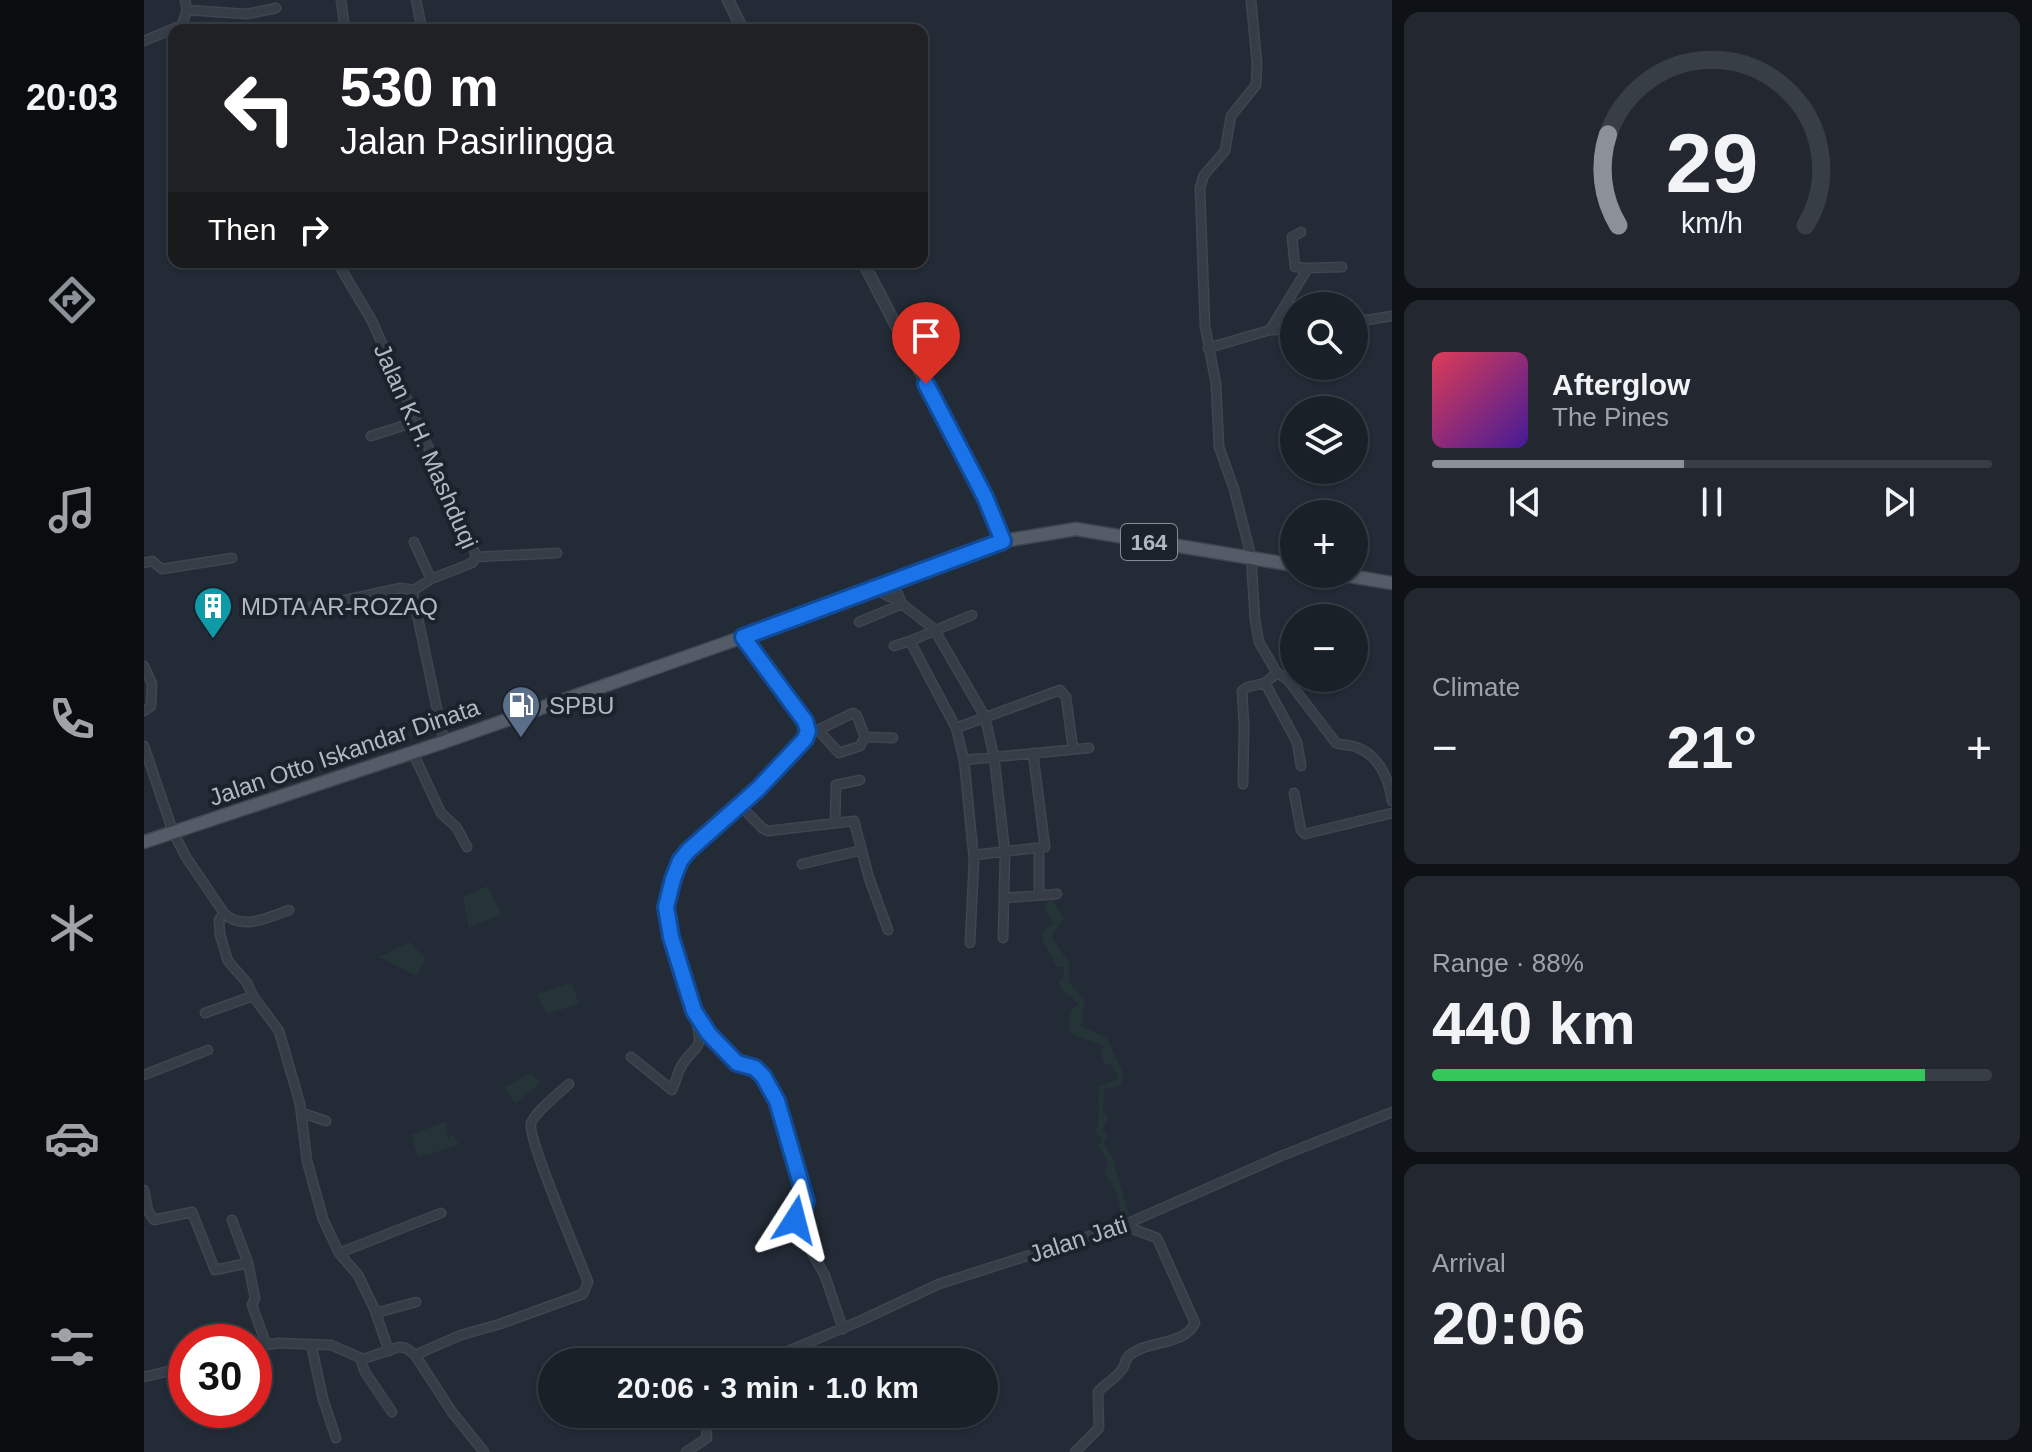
<!DOCTYPE html>
<meta charset="utf-8">
<style>
:root{--surface:#1a2028;--page:#232830;--text:#f1f3f6;--muted:#9fa3a8;--line:#383e45;--accent:#8c9099}
body{margin:0;font-family:Arial,sans-serif;background:var(--page);color:var(--text);height:100vh;display:flex;flex-direction:column;font-size:30px;white-space:nowrap}
*{box-sizing:border-box;margin:0}
p{font-size:26px;color:var(--muted)}
.icon{flex:none;width:44px;height:44px;fill:none;stroke:currentColor;stroke-width:2;stroke-linecap:round;stroke-linejoin:round}
.map{position:relative;flex:1;overflow:hidden}
.side{display:flex;flex-direction:column;gap:12px;padding:12px;background:#0e1216;width:640px}
.side>*{flex:none}
.top-card{position:absolute;left:24px;top:24px;width:760px;height:244px;border-radius:16px;box-shadow:0 2px 6px #0004,0 0 0 2px var(--line);background:#202124;color:#fff;overflow:hidden}
.controls{position:absolute;left:1136px;top:292px;display:grid;gap:16px}
.controls a{display:grid;place-items:center;width:88px;height:88px;border-radius:50%;background:var(--surface);box-shadow:0 2px 6px #0004,0 0 0 2px var(--line);font-size:40px}
.speed{position:absolute;left:24px;top:1324px;display:flex;gap:16px;font-size:40px;font-weight:700;text-align:center}
.speed>*{display:grid;place-content:center;width:104px;height:104px;border-radius:50%;background:var(--surface);box-shadow:0 2px 6px #0004,0 0 0 2px var(--line);line-height:1}
.speed .limit{border:12px solid #d22;background:#fff;color:#111}
.pin{position:absolute;display:grid;place-items:center;width:68px;height:68px;color:#fff;margin:-82px -34px;border-radius:50% 50% 50% 0;rotate:-45deg;box-shadow:0 0 8px #0007}
.pin .icon{rotate:45deg}
.me{position:absolute;width:88px;margin:-44px;rotate:9deg;stroke-linejoin:round;filter:drop-shadow(0 0 6px #0008)}
.turn{display:flex;align-items:center;gap:28px;height:168px;padding:0 40px;font-size:36px}
.turn .icon{width:104px;height:104px;stroke-width:2.5}
.turn b{display:block;font-size:56px;line-height:68px}
.then{display:flex;align-items:center;height:76px;padding:0 40px;background:#0003;gap:16px;font-size:30px}
.big{font-size:60px;font-weight:700;line-height:1.1}
.side .card{flex:1;display:flex;flex-direction:column;justify-content:center;gap:12px;min-width:0;padding:0 28px;border-radius:16px;background:var(--page)}
.side .dial{align-items:center;gap:0}
.dial svg{height:208px;overflow:visible;fill:none;stroke:var(--line);stroke-width:7;stroke-linecap:round;text-anchor:middle}
.dial text{fill:var(--text);stroke:none}
.song{display:flex;align-items:center;gap:24px}
.cover{width:96px;height:96px;border-radius:12px;background:linear-gradient(135deg,hsl(350 70% 55%),hsl(260 70% 35%))}
.played{height:8px;border-radius:4px;background:linear-gradient(90deg,var(--accent) 45%,var(--line) 45%)}
.keys{display:flex;justify-content:space-around;direction:ltr}
.heat{display:flex;justify-content:space-between;align-items:center;font-size:44px;direction:ltr}
.charge{height:12px;border-radius:6px;background:linear-gradient(90deg,#34c759 88%,var(--line) 0)}
.trip{position:absolute;left:394px;top:1348px;width:460px;height:80px;border-radius:40px;background:var(--surface);box-shadow:0 2px 6px #0004,0 0 0 2px var(--line);font-weight:700;line-height:80px;text-align:center}
main{display:flex;flex:1;min-height:0}
.menu{display:flex;flex-direction:column;width:144px;justify-content:space-around;align-items:center;background:#0a0d10;color:var(--muted)}
.menu .icon{width:56px;height:56px}
.menu .active{color:var(--accent)}
.menu b{font-size:36px;color:var(--text)}
.map>svg:first-child{display:block}
</style>
<main>
<nav class="menu">
<b>20:03</b>
<svg class="icon active" aria-label="directions" viewBox="0 0 24 24"><path d="M12 3l9 9-9 9-9-9zM9 14v-3h6M13 9l2 2-2 2"/></svg>
<svg class="icon" aria-label="music" viewBox="0 0 24 24"><path d="M9 18V5l10-2v13"/><circle cx="6" cy="18" r="3"/><circle cx="16" cy="16" r="3"/></svg>
<svg class="icon" aria-label="phone" viewBox="0 0 24 24"><path d="M5 4h4l2 5-3 2q2 4 5 5l2-3 5 2v4C11 20 4 13 5 4z"/></svg>
<svg class="icon" aria-label="climate" viewBox="0 0 24 24"><path d="M12 3v18M4 7l16 10M4 17L20 7"/></svg>
<svg class="icon" aria-label="car" viewBox="0 0 24 24"><path d="M5 17H2v-5l4-1 3-4h7l3 4 3 1v5h-3M9 17h6M6 11h13"/><circle cx="7" cy="17" r="2"/><circle cx="17" cy="17" r="2"/></svg>
<svg class="icon" aria-label="filters" viewBox="0 0 24 24"><path d="M4 7h16M4 17h16"/><circle cx="9" cy="7" r="2"/><circle cx="15" cy="17" r="2"/></svg>
</nav>
<div class="map">
<svg width="1248" height="1452" viewBox="0 0 1248 1452">
<rect width="100%" height="100%" fill="#232b36"/>
<path fill="#253537" d="M344 886 357 914 325 928 319 897Z
M907 899 920 918 907 936 925 963V983L941 1000 937 1026 963 1038 980 1076 976 1086 960 1089 959 1113 964 1117 959 1129 963 1135 960 1144 968 1157 985 1215 977 1216C974 1198 973 1186 959 1173L964 1163 955 1146 958 1138 950 1133 954 1126 955 1086 974 1079 968 1064H961L956 1050 960 1046C949 1040 937 1039 925 1032L926 1011 935 1004 917 989 914 980H919L920 967H913L899 941 898 933 909 924 901 907Z
M266 942 281 959 273 976 235 957Z
M428 983 435 1004 403 1014 393 994Z
M387 1073 396 1083 371 1104 361 1087Z
M302 1121 304 1137 309 1135 315 1145 274 1157 267 1135Z"/>
<g fill="none" stroke-linecap="round" stroke-linejoin="round">
<g stroke="#3f4650" stroke-width="11">
<path id="minor" d="M197 0 201 30
M272 0 277 24 276 30
M1107 0 1113 64 1112 85 1087 116 1081 151 1060 175 1056 188 1061 326 1072 384 1075 447 1090 489 1107 556 1111 620 1115 642 1133 673 1143 679 1192 743C1199 746 1205 744 1212 747 1235 755 1245 779 1248 801
M43 10 103 14 132 8
M0 41 38 25 43 10 41 0
M193 262 228 321 330 550 332 557 328 563 287 579 270 590 269 595 300 742
M1164 268 1198 267
M1210 322 1248 316
M1126 330 1164 268 1151 267 1148 237 1157 232
M1064 348 1126 330 1150 329
M227 436 271 422
M270 542 287 579
M332 557 413 553
M0 563 8 561 18 569 88 558
M749 582 758 604 790 629 841 717 850 757 861 852 859 938
M731 589 757 603
M164 608 257 588 270 590
M715 622 758 604
M599 637 661 721 664 731 661 739 614 789 544 851 529 879 522 907 527 937 550 1011 565 1034 593 1063 611 1068 619 1076 633 1101 662 1201 660 1209 652 1218V1223L681 1276 699 1329
M750 646 766 641
M0 666 8 684 7 706 0 711
M1121 683 1153 742 1157 766
M812 728 916 690 922 697 929 749
M664 731 674 730 709 713 713 716 721 737 716 746 695 753 674 730
M721 737 749 738
M0 746 29 832 42 857 80 913C97 931 124 918 145 910
M269 753 297 813 313 828 323 847
M820 760 945 748
M1099 784 1100 725 1098 691 1103 687 1121 683 1133 673
M1150 793 1157 830 1161 834 1248 813
M596 805 618 828 624 831 710 821 725 878 744 930
M691 822 692 785 716 780
M830 855 901 847 889 753
M658 864 718 850
M895 895V848
M861 898 913 894
M80 913 75 920 76 935 84 961 103 983 109 996 135 1031 156 1104 163 1161 179 1219 195 1253 214 1275 230 1308 245 1351
M826 943 830 860 820 760 812 728 766 641 828 615
M61 1013 109 996
M487 1057 528 1090C532 1082 533 1073 538 1065 552 1042 560 1054 552 1020
M0 1075 64 1050
M158 1113 182 1121
M0 1190 4 1211 10 1220 48 1212 71 1270 104 1263 111 1298 108 1305 122 1344
M88 1220 104 1263
M195 1253 297 1213
M232 1313 272 1302
M167 1344 179 1399 192 1438
M110 1347 134 1343 187 1345 219 1359 255 1347 262 1348 271 1355 308 1412 340 1452
M271 1355 317 1335 356 1324 439 1294 444 1282C435 1258 384 1140 387 1124 389 1114 416 1092 425 1084
M216 1358 221 1372 248 1412
M618 1362 718 1320 795 1284 980 1225 1137 1156 1248 1112
M0 1377 42 1367
M542 1452 563 1438 561 1414
M931 1452 955 1428 954 1392C961 1383 975 1377 980 1366 983 1360 980 1360 986 1355 1005 1339 1039 1347 1051 1323L1013 1238 981 1226"/>
</g>
<g stroke="#3f4650" stroke-width="13">
<path id="tertiary" d="M584 0 599 30
M719 262 841 497 859 541"/>
</g>
<g stroke="#3f4650" stroke-width="15">
<path id="primary" d="M1194 574 1248 583
M0 842 300 742 599 637 859 541 932 529 1150 565"/>
</g>
<use href="#minor" stroke="#363d47" stroke-width="8"/>
<use href="#tertiary" stroke="#363d47" stroke-width="10"/>
<use href="#primary" stroke="#545c67" stroke-width="12"/>
</g>
<g fill="none" stroke-linecap="round" stroke-linejoin="round">
<g stroke="#114b97" stroke-width="20">
<path id="route" d="M651 1220 660 1209 662 1201 633 1101 619 1076 611 1068 593 1063 565 1034 550 1011 527 937 522 907 529 879 536 861 544 851 614 789 661 739 664 731 661 721 599 637 859 541 841 497 782 384"/>
</g>
<use href="#route" stroke="#1a73e8" stroke-width="14"/>
</g>
<defs>
<g id="building-pin" transform="scale(2)"><path d="M0 17L-7.5 6A9.5 9.5 0 1 1 7.5 6Z" fill="#0f9aa8" stroke="#1b222b"/><path d="M-4-6H4V6H1V3H-1V6H-4ZM-2.5-4.3h1.7v1.8h-1.7ZM.8-4.3h1.7v1.8H.8ZM-2.5-1h1.7V.8h-1.7ZM.8-1h1.7V.8H.8Z" fill="#fff"/></g>
<g id="fuel-pin" transform="scale(2)"><path d="M0 17L-7.5 6A9.5 9.5 0 1 1 7.5 6Z" fill="#5c6f8a" stroke="#1b222b"/><path d="M-5.5-6h7V0h2V4h1.3V-2.5L3-4.5l.8-.8L6-3V5H2.5V1h-1V6h-7ZM-4.2-4.7v3.2H.2V-4.7Z" fill="#fff"/></g>
</defs>
<g fill-rule="evenodd">
<use href="#building-pin" x="69" y="606"/>
<use href="#fuel-pin" x="377" y="705"/>
</g>
<g text-anchor="middle" dominant-baseline="central" stroke-width="8" stroke-linejoin="round" paint-order="stroke">
<rect fill="#1b222b" stroke="#848b95" stroke-width="2" x="977" y="524" width="56" height="36" rx="6"/>
<g font-size="22" font-weight="bold" fill="#b1b8c3">
<text x="1005" y="542">164</text>
</g>
<g font-size="24" fill="#b1b8c3" stroke="#1b222b">
<text transform="translate(282 446) rotate(66)">Jalan K.H. Mashduqi</text>
<text transform="translate(200 752) rotate(-19)">Jalan Otto Iskandar Dinata</text>
<text transform="translate(934 1239) rotate(-18)">Jalan Jati</text>
</g>
<g font-size="24" fill="#b1b8c3" stroke="#1b222b" text-anchor="start">
<text x="97" y="606">MDTA AR-ROZAQ</text>
<text x="405" y="705">SPBU</text>
</g>
</g>
</svg>
<div class="controls">
<a><svg class="icon" aria-label="search" viewBox="0 0 24 24"><circle cx="10" cy="10" r="6"/><path d="M15 15l6 6"/></svg></a>
<a><svg class="icon" aria-label="layers" viewBox="0 0 24 24"><path d="M12 4l9 5-9 5-9-5zM3 14l9 5 9-5"/></svg></a>
<a>+</a>
<a>−</a>
</div>
<div class="speed"><div class="limit">30</div></div>
<div class="pin" style="left:782px;top:384px;background:#d93025"><svg class="icon" aria-label="arrive" viewBox="0 0 24 24"><path d="M6 21V4h12l-3 4 3 4H6"/></svg></div>
<svg class="me" style="left:651px;top:1220px" viewBox="-20 -20 40 40"><path d="M0-17L14 15 0 8-14 15z" fill="#1a73e8" stroke="#fff" stroke-width="4"/></svg>
<div class="trip">20:06 · 3 min · 1.0 km</div>
<div class="top-card">
<div class="turn"><svg class="icon" aria-label="left" viewBox="0 0 24 24"><path d="M17 20v-9H6M10 6l-5 5 5 5"/></svg><div><b>530 m</b>Jalan Pasirlingga</div></div>
<div class="then">Then<svg class="icon" aria-label="right" viewBox="0 0 24 24"><path d="M7 20v-9h11M14 6l5 5-5 5"/></svg></div>
</div>
</div>
<section class="side">
<div class="card dial"><svg viewBox="0 0 100 80">
<path d="M14 69A42 42 0 1 1 86 69"/>
<path d="M14 69A42 42 0 0 1 10 34" stroke="#8c9099"/>
<text x="50" y="56" font-size="32" font-weight="700">29</text>
<text x="50" y="72" font-size="11">km/h</text>
</svg></div>
<div class="card">
<div class="song"><i class="cover"></i><div><b>Afterglow</b><p>The Pines</p></div></div>
<div class="played"></div>
<div class="keys"><svg class="icon" aria-label="previous" viewBox="0 0 24 24"><path d="M18 5L8 12l10 7zM5 5v14"/></svg><svg class="icon" aria-label="pause" viewBox="0 0 24 24"><path d="M8 5v14M16 5v14"/></svg><svg class="icon" aria-label="next" viewBox="0 0 24 24"><path d="M6 5l10 7-10 7zM19 5v14"/></svg></div>
</div>
<div class="card"><p>Climate</p>
<div class="heat"><a>−</a><b class="big">21°</b><a>+</a></div>
</div>
<div class="card"><p>Range · 88%</p><b class="big">440 km</b><div class="charge"></div></div>
<div class="card"><p>Arrival</p><b class="big">20:06</b></div>
</section>
</main>
